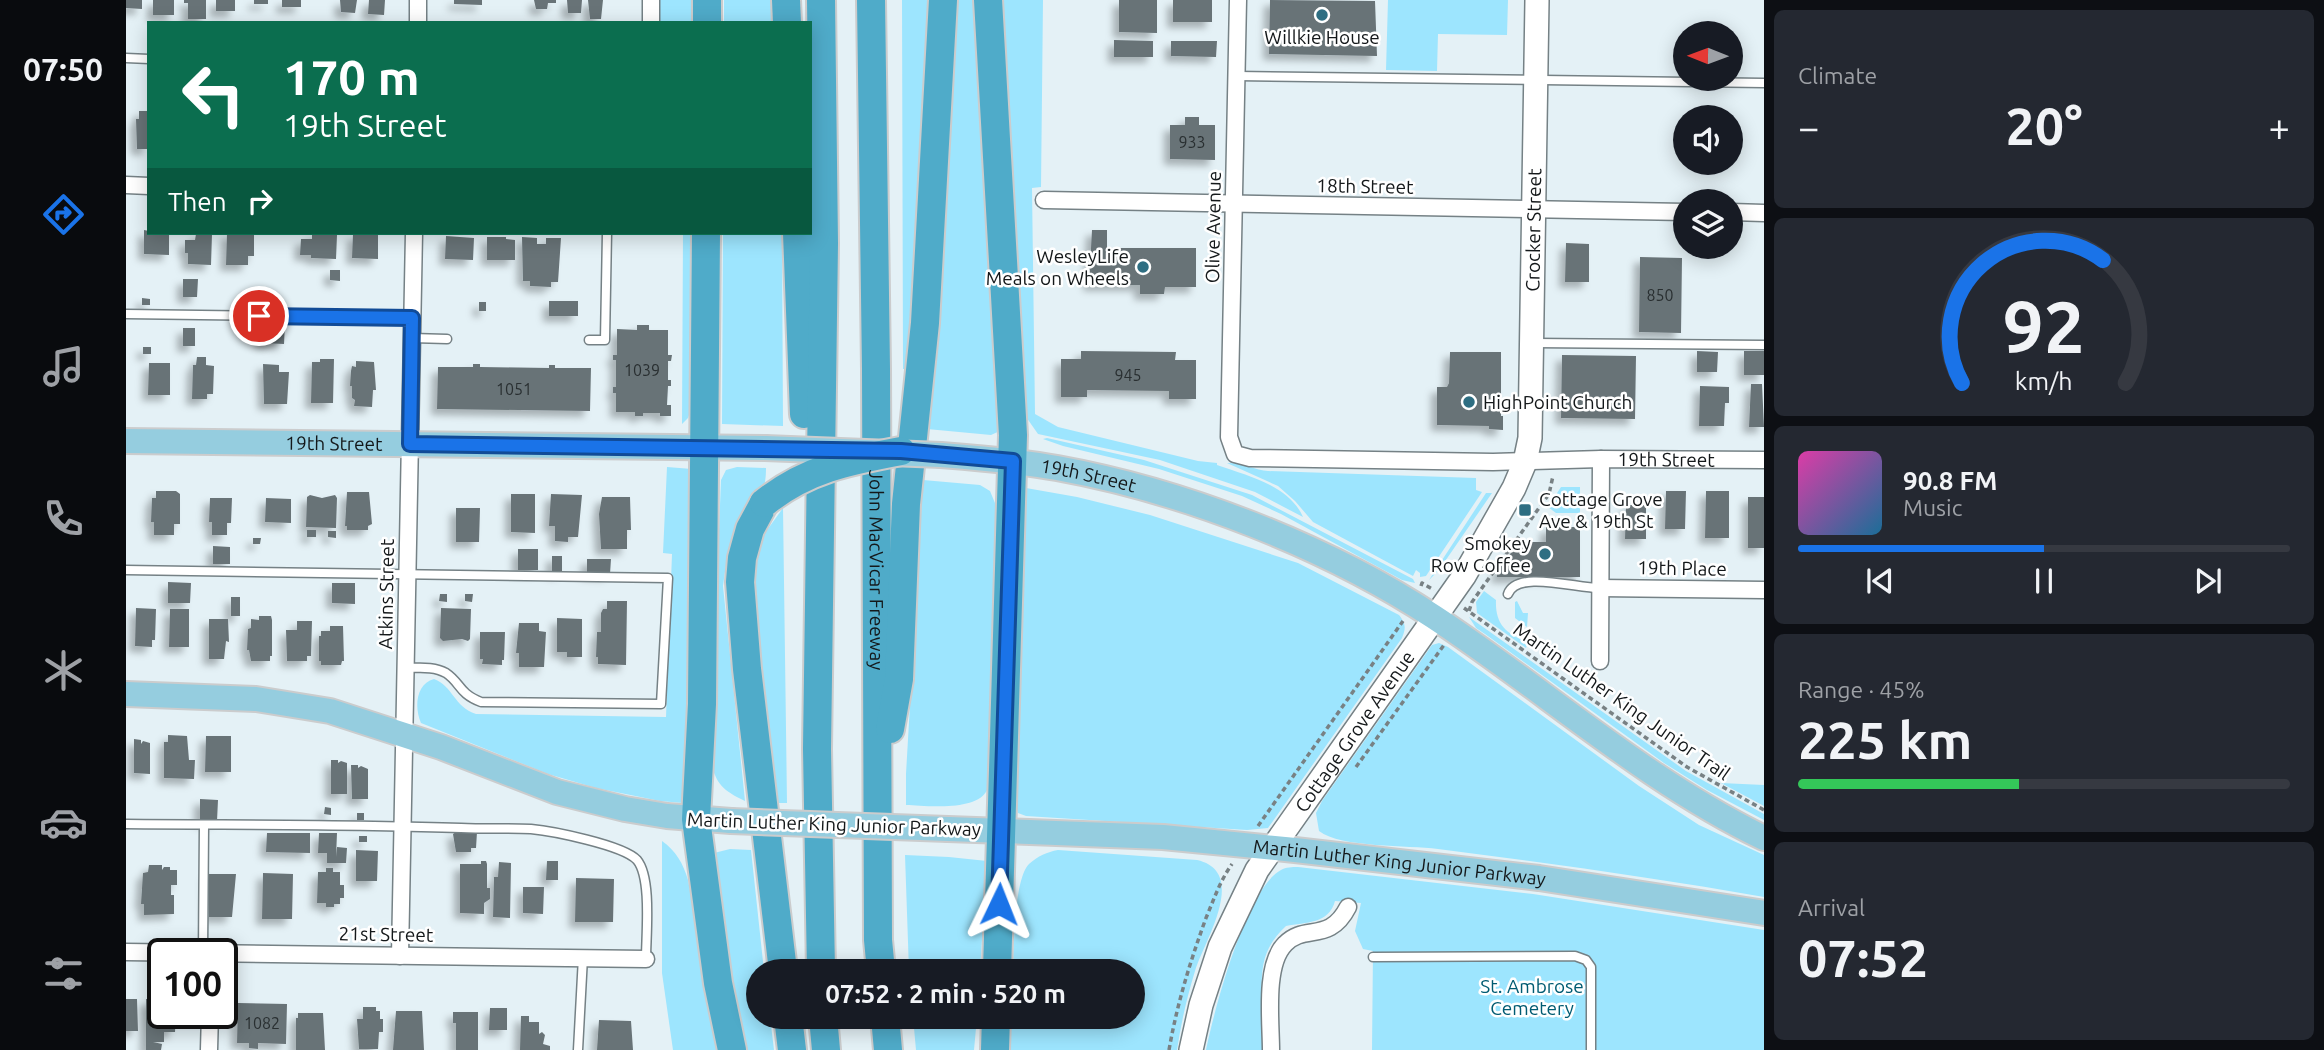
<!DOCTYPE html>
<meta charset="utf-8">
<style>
:root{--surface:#171b24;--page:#242831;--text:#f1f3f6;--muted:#9ea1a6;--line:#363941;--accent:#1a73e8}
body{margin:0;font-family:Ubuntu,sans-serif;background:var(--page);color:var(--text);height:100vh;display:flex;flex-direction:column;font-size:26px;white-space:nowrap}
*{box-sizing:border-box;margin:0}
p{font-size:23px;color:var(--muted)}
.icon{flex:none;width:38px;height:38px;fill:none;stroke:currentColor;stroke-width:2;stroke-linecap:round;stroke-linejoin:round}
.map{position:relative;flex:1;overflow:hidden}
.drawer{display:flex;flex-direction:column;gap:10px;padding:10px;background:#0d0f14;width:560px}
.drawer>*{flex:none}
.hud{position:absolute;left:21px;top:21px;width:665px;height:214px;border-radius:0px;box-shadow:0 4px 18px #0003;background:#0b6e4f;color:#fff;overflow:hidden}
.needle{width:46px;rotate:271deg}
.buttons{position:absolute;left:1547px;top:21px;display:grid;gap:14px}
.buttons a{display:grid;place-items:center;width:70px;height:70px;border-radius:50%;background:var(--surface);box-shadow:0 4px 18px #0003;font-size:35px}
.speed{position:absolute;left:21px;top:938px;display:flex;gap:14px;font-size:35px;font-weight:700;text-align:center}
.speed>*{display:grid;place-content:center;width:91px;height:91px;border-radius:50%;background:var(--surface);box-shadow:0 4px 18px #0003;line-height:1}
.speed .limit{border:4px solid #111;border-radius:10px;background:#fff;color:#111}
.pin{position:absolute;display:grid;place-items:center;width:60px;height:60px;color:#fff;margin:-30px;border:4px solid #fff;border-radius:50%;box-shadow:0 2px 7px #0007}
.me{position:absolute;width:77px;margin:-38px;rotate:2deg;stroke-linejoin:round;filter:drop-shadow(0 0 5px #0008)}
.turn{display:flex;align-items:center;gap:24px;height:147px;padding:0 21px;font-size:32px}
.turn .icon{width:91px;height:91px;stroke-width:2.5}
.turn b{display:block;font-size:49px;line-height:60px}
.then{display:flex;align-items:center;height:66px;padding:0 21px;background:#0003;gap:14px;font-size:26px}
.big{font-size:52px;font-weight:600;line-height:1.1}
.drawer .widget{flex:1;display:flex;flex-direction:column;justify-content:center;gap:10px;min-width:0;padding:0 24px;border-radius:10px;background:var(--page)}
.drawer .dial{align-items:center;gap:0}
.dial svg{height:182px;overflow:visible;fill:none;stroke:var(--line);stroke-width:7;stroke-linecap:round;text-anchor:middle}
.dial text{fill:var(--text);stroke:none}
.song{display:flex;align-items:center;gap:21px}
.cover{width:84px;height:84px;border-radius:10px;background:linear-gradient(135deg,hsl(320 70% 55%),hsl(200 70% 35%))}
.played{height:7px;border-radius:4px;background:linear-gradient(90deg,var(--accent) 50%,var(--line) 50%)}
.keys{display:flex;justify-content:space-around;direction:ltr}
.heat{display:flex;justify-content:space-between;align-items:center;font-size:38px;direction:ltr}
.charge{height:10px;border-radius:5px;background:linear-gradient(90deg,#34c759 45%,var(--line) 0)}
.trip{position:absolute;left:620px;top:959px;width:399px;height:70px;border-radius:35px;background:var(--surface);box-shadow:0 4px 18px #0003;font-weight:600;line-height:70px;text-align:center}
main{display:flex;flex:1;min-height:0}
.menu{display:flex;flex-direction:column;width:126px;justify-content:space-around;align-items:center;background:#090b0e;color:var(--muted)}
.menu .icon{width:49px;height:49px}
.menu .on{color:var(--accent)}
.menu b{font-size:32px;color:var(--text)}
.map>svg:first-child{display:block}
</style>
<main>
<nav class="menu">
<b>07:50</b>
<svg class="icon on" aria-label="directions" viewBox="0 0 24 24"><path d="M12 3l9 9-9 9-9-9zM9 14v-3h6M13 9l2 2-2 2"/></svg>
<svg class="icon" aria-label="music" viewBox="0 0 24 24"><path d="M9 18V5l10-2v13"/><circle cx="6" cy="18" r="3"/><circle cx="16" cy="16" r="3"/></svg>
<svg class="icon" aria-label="phone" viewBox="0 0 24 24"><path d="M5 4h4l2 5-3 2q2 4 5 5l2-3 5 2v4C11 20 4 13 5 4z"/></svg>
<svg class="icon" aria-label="climate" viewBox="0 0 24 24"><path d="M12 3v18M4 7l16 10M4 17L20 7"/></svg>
<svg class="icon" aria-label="car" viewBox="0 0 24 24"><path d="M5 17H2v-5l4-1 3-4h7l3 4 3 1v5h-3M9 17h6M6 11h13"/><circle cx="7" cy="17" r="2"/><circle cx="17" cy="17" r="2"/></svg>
<svg class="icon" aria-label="filters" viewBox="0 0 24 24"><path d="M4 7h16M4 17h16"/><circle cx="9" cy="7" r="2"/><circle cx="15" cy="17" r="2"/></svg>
</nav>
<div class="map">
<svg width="1638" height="1050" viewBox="0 0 1638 1050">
<defs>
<filter id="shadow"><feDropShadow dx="-6" dy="6" stdDeviation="3.5" flood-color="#0004"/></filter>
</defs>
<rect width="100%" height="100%" fill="#e4f1f6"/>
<path fill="#9de5fe" d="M534 0H570V23H534Z
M598 0H647L648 23H598Z
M776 0H805L783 369H777Z
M826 0H849L876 430 865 435 801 429Z
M870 0H917L915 187 906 188 909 414 932 427 1072 461 1091 463V465C1122 476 1163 485 1177 517L1129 492 1034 460 912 434 898 414Z
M1262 0H1382L1381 35 1312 34 1311 71 1260 70Z
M557 233H569L568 401 562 418 556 424Z
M597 233H656L657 426 596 424Z
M921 438 1018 460 1126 495 1287 579 1289 583 1276 580 1155 514 1116 496 1033 469 937 446 917 439Z
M1101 463C1112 462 1130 470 1142 471L1350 478V490L1356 492 1300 576 1294 577V573L1290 570 1287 576 1187 522 1169 501 1152 486Z
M541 467 566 469 570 483 557 803 534 801 470 788 422 774 295 723C288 707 290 684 308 679 327 686 328 707 350 714L540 717 546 554 537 553Z
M611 467 640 468C640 499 629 497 615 521 603 540 600 564 597 586L619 801C596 790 590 784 584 759L595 480 600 470Z
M797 480 854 485 864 491 871 508 866 776C864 781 863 788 860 792 848 811 800 806 780 805V774Z
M1435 487H1454V513H1430L1422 507Z
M900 488 951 497 1024 515 1172 563 1273 615C1280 624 1280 628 1276 638L1142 828 1121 830 900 816 892 813 889 802 897 489Z
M1360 493H1366L1313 570 1303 580Z
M657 508 661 803H650L625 581 633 541Z
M1358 591 1370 600C1369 624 1380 634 1402 642L1400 648 1351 613 1350 602Z
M1391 601 1397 613H1402L1401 627 1389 618V602Z
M1343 617 1560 771 1638 814V820L1581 790 1538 763 1359 634 1350 628Z
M1313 643 1322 647 1513 786 1573 825 1638 855V897C1530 878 1421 863 1312 849 1282 845 1215 848 1193 831L1190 813 1196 801 1306 645Z
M1595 783 1638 785V806Z
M536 841C550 851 557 863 562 880L594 1050H547L536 973Z
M604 849 625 850 638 971H632V1017H644L648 1050H616L593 930 588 853Z
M932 850 1071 860C1124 872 1077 943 1069 971 1061 997 1055 1023 1051 1050H883L884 1017H1006V971H887C888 948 888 879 903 864 912 856 921 852 932 850Z
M779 855 823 857 861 861 854 971H783Z
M1172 867 1407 894 1638 930V1050H1246L1247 951 1237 949 1229 931 1235 903 1209 901C1203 924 1180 922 1160 926 1131 953 1136 976 1136 1012 1136 1024 1136 1037 1136 1050H1080C1088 1011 1120 888 1155 870 1160 867 1166 867 1172 867Z
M787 1017H851L848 1050H790Z"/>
<path fill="#687377" filter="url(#shadow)" d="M0 0H16V9L0 8Z
M27 0H48V15H27Z
M58 0H80V19H62V3H58Z
M90 0H109V11H90Z
M128 0H142V4H128Z
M156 0H175V7H156Z
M214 0H231L229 13 215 12Z
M243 0H259L258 15 242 14Z
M328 0H356V5L328 4Z
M408 0H430V3H422L421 9H410Z
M441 0H456L455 13H442Z
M462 0H477L475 19H464Z
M993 0H1031V33L993 32Z
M1047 0H1086V22H1047Z
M1144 0 1249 1 1251 56 1143 54Z
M988 40 1027 41V57H988Z
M1045 41H1091L1090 57 1045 56Z
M13 111H23V149H11L10 119H13Z
M1059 117H1073V125H1089V160L1044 159V125H1059Z
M18 230 23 231V233H43V255L18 254Z
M966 230H981V248H1070V287H1039L1038 294H1014V285H963Z
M101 233H128V256H122V265H100Z
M70 234H86L85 265 62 264V253H59V240H69Z
M186 234 211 235 210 259 185 258V255H174L175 239H186Z
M227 234 252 235V259L226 258Z
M320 236 348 238 347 260 319 259Z
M361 237H380V239L389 240V260H361Z
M396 237 411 238V244H420V238H435L432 282H425V287L404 286V281H397Z
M1440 243 1463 244V282H1439Z
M1514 257 1556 258 1555 333 1513 332Z
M204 270H214V281L204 280Z
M57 279H72L71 297H57Z
M16 298 24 299V305H16Z
M423 301H452V316H423Z
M353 302H360V311H353Z
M136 322 159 323 158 344 135 343Z
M511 325H523V330H542V355H546L545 361H542V380H545V386H542L541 405H545V416H534V413H517V416H509V412H490V393H487V387H490V360H487V355H491V329L511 330Z
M57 328H69V346H57Z
M17 347H25V354H17Z
M955 351 1050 352 1049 360H1070V399H1043V391L961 390V397H935V359H955Z
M1571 351 1592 352 1591 372H1571Z
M1618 351H1638V375H1618Z
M1324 352H1375V416H1377V430L1363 429V426L1311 425V387H1321L1323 383Z
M1436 355 1510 356 1509 419 1435 418Z
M71 357H80V365L88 366 87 394H81V399H66L67 365H70Z
M194 359H208L207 403H185L186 362H194Z
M230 361 248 362 250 390H247L246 407 228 406 229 400 226 398V386H224L225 371 226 366 230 367Z
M23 363H44V395H22Z
M137 364 153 365V372H163L161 404H138Z
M347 364H354V367L423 368V365H429V368H465L464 411 311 409 312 367H347Z
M1625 384H1636L1638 427H1623Z
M1574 386 1603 387V403H1599L1598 426H1573Z
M30 491H50L54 494V524H48V535H28V522H25L26 498H30Z
M1540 491H1560L1559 529H1539Z
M1580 491H1603V538H1579Z
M221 492H243L246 524 242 526V530H221V526H219Z
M385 494H409V533L385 532Z
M425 494 456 495 452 537H442V542L429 541V526H423Z
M184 495 196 498 209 495 211 498 210 528 180 527 181 497Z
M476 497H504L505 530H501V549H475L473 514Z
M1622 497H1638V548H1622Z
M84 498H106L105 523H101V535H86V522H83Z
M140 498 165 499V523L139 522Z
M1500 505H1520V539H1499Z
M330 508H354L353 542H330Z
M1420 527H1454V577H1371V572L1393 542H1420Z
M181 530H190V537H181Z
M202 531H210V538L202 537Z
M127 538H135L134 544H127Z
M87 546 104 547V564H87Z
M392 549H412V570H392Z
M426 556H436V573L426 572Z
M461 559H485L484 574 461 573Z
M42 582 65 583 64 603H42Z
M206 583H229V604L206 603Z
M314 594H321V602L313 601Z
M339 594H347L346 602 339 601Z
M105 597H114V616H105Z
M481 601H501L500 665 472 664V657H470L471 632H475V613L477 609H481Z
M10 608 30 609 29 640H26V647L9 646Z
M315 608 345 609 344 639 342 641 336 639 317 641 314 638Z
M44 609H63V647H43Z
M133 616H145L146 620V656H144V661H125L123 650H121L122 629 125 628V619L133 620Z
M431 618 456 619V657H441V652H431Z
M83 619H102L103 642 100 641 98 659H83Z
M171 621H186L185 656H181V661H161L160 630H171Z
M393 623H413V631L420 632 418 667H393V653H390Z
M204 626H217L218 661H216L215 665H195V661H193V636H195V631H204Z
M354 632H379L378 660H376V665L356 664 357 659H354Z
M42 735 61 736 63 760H69L68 779 38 778V742H42Z
M80 736H105V772H79Z
M8 739 15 740V744L17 741 24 743V774L8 773Z
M205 760H212V763L215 761 221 763V794H205Z
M225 765H232V768L235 766 242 769V799H226Z
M74 799 92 800 91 821H74Z
M199 807 205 808V815L198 814Z
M231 813H238V820H231Z
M330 832H351L350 848H345V852H330L327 834Z
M141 833H184V853L140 852Z
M193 833H211L210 857 211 847 221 848 220 863H201V853H192Z
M233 836H241V842H233Z
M230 850 252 851 251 881H230Z
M355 861H360L361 864V888H364V899L358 903V914L334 913V864H355Z
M421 861H432V880H420Z
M373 862 385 863 384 918 367 917 368 877H372Z
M23 865H36V870L38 867H44V870H51V885H45V895H48V914L18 915V904H15L17 873 22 872Z
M200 868H207V872H214V885H218V898H214V904H208V907H200V903H191L192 872H200Z
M137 873 167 874 166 919H136Z
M82 874H110L106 917H83Z
M450 878 488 879 487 922H449Z
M397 887H418L417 914 397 913Z
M0 999H11L12 1031H0Z
M20 999 37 1000V1013H50L49 1032H38V1042H27L36 1044 35 1050H20Z
M112 1003 161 1004 160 1044 132 1043V1049L123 1048V1043H111Z
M237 1007H250V1011H254V1019H257V1032H253L252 1049H233L231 1019H237Z
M364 1008H381V1030H363Z
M270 1011H296L298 1050H267Z
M327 1012H352V1050H330V1023H327Z
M172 1013H197L199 1050H170V1018H172Z
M395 1016H403V1022H413V1034L416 1032 419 1035 417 1044 424 1046V1050H394Z
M473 1020 505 1021 507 1050H471Z"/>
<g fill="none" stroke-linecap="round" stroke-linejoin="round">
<g stroke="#758185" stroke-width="11">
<path id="lane" d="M0 58 23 59
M1111 76 1638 83
M0 314 286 318
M286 338 321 339
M463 340H479L481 233
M1408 343 1638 345
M0 570 542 578 535 704 355 702C332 693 335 683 320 673 308 666 293 668 280 668
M1382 594C1391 569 1453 589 1474 588
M0 824C112 825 224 824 335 828 358 829 382 828 405 829 426 831 497 845 511 860 526 878 520 935 520 959
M77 953 78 825
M1247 957 1449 956 1460 960 1465 967V1050
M452 1050 457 957"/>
</g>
<g stroke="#758185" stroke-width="19">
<g id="street">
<path d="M525 0V23"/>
<path id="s1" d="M1112 0 1103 437 1109 454 1124 458 1367 462 1475 459 1638 460"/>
<path d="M292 23V0"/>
<path d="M0 185 23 186"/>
<path d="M918 200 1559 212"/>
<path d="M1605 212 1638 213"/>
<path d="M1474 588 1638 590"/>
<path d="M1474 661 1475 459"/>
<path d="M0 952 520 959"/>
<path d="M274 956 288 233"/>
<path d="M83 1050 84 1013"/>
<path d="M1145 1050C1145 1022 1138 965 1159 944 1179 923 1203 944 1222 907"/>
</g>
</g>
<g stroke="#758185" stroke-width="26">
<g id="secondary">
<path id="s2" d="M1065 1050 1075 1005 1094 947 1131 870 1338 576 1388 488 1399 462 1404 438 1411 0"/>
</g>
</g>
<g stroke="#cbcccd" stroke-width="28">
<g id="primary">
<path id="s3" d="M0 441 639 448"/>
<path id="s4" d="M815 455C854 458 893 461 931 468 1058 491 1200 546 1308 617 1419 690 1518 780 1638 838"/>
<path d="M0 694 130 699 204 711 315 747 431 792 499 809 541 816 605 821"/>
<path id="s5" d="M822 829 1037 837 1169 850 1413 878 1638 913"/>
</g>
</g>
<g stroke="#cbcccd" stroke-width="32">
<g id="highway">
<path d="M660 0 661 23"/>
<path id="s6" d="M745 0 750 369 752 940 755 971"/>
<path d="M862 0 887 435 871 971"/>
<path d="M581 23V0"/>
<path d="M580 233 576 704 570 819 592 983 606 1050"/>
<path d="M671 233 678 414"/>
<path d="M638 503 624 529 616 558 614 582 621 669 657 971"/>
<path d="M764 729 773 679 780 504 799 323 817 0"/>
<path d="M695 971 691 749 698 243 695 0"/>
<path d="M662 1017 666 1050"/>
<path d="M697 1017 700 1050"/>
<path d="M759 1017 762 1050"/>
<path d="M869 1050 870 1017"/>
</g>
</g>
<path stroke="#788184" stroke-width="3.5" stroke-dasharray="5 3.5" stroke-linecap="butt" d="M1295 586 1296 583 1308 590
M1338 608 1561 767 1638 810
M1343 611 1346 602 1423 494 1427 476
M1230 767 1318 645
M1132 826 1277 621
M1043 1050C1051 1004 1064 962 1080 918 1088 899 1094 881 1106 864"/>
<use href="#lane" stroke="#fff" stroke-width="8"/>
<use href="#street" stroke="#fff" stroke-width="16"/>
<use href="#secondary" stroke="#fff" stroke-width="23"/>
<use href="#primary" stroke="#95cddf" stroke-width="24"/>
<use href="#highway" stroke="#4fabc9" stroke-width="28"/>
<g stroke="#cbcccd" stroke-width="28" stroke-linecap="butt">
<path id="primary-bridge" d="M639 448 815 455
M605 821 822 829"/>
</g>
<g stroke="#cbcccd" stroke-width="32" stroke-linecap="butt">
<path id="highway-bridge" d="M638 503C680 469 722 461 775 451"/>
</g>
<use href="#primary-bridge" stroke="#95cddf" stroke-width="24"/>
<use href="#highway-bridge" stroke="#4fabc9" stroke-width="28"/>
</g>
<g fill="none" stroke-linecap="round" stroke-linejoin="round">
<g stroke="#114b97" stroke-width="18">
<path id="route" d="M133 316 286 318 284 444 775 451 887 461 873 904"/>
</g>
<use href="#route" stroke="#1a73e8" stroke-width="12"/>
</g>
<g fill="#2e6e82" stroke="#fff" stroke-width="2.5">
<circle cx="1196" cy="15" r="7"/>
<circle cx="1017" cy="267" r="7"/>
<circle cx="1343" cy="402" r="7"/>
<rect x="1392" y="503" width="14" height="14" rx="3.5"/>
<circle cx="1419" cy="554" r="7"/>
</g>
<g text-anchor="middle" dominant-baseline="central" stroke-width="5" stroke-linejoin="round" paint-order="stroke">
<g font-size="16" fill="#292f31">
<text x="1066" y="142">933</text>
<text x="1534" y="295">850</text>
<text x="516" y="370">1039</text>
<text x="1002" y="375">945</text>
<text x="388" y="389">1051</text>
<text x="136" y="1023">1082</text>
</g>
<g font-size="19" fill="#14181a" stroke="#fff" text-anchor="end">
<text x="1196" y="37" text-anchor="middle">Willkie House</text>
<text x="1003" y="256">WesleyLife<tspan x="1003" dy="22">Meals on Wheels</tspan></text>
<text x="1357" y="402" text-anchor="start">HighPoint Church</text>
<text x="1413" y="499" text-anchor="start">Cottage Grove<tspan x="1413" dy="22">Ave &amp; 19th St</tspan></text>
<text x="1405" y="543">Smokey<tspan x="1405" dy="22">Row Coffee</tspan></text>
</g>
<g font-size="19" fill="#14181a" stroke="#fff">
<text transform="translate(1239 186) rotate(1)">18th Street</text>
<text transform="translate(1087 227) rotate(-89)">Olive Avenue</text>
<text stroke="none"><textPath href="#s2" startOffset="914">Crocker Street</textPath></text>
<text stroke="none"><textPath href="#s3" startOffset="208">19th Street</textPath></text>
<text stroke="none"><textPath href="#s1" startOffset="887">19th Street</textPath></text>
<text stroke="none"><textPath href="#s4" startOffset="149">19th Street</textPath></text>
<text transform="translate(1556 568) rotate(1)">19th Place</text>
<text stroke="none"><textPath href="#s6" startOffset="570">John MacVicar Freeway</textPath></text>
<text transform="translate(260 594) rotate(-89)">Atkins Street</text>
<text transform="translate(1496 701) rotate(35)">Martin Luther King Junior Trail</text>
<text stroke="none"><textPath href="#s2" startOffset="362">Cottage Grove Avenue</textPath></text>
<text transform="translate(708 824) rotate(2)">Martin Luther King Junior Parkway</text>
<text stroke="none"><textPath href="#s5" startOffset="453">Martin Luther King Junior Parkway</textPath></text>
<text transform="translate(260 934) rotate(1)">21st Street</text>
</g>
<g font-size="19" fill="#005b72" stroke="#fff">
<text x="1406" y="986">St. Ambrose<tspan x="1406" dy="22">Cemetery</tspan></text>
</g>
</g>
</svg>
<div class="buttons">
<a><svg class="needle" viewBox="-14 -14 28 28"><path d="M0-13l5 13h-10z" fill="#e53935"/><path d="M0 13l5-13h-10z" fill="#9ea1a6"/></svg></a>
<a><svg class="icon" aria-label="sound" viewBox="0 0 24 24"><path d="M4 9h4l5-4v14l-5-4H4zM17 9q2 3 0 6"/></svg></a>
<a><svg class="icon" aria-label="layers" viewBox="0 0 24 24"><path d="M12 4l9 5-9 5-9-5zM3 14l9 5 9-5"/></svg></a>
</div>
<div class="speed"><div class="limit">100</div></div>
<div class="pin" style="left:133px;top:316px;background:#d93025"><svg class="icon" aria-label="arrive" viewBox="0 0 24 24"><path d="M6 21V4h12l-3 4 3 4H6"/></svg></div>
<svg class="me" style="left:873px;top:904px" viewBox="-20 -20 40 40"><path d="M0-17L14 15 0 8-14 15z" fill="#1a73e8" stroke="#fff" stroke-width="4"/></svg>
<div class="trip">07:52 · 2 min · 520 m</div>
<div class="hud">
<div class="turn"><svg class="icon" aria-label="left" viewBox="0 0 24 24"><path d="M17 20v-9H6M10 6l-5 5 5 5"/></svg><div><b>170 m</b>19th Street</div></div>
<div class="then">Then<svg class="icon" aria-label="right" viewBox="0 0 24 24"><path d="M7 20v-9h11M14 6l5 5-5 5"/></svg></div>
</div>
</div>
<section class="drawer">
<div class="widget"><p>Climate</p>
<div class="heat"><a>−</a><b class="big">20°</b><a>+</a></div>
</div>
<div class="widget dial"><svg viewBox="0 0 100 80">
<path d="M14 69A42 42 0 1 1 86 69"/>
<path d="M14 69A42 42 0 0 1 76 15" stroke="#1a73e8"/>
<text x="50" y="56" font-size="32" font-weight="700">92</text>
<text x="50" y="72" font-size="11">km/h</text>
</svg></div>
<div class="widget">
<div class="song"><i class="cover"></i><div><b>90.8 FM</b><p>Music</p></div></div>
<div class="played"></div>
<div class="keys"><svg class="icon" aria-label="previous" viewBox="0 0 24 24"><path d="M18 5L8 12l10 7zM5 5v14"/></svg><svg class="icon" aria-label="pause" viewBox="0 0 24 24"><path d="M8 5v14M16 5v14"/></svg><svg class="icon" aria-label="next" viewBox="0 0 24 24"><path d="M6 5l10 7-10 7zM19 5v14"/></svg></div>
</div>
<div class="widget"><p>Range · 45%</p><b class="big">225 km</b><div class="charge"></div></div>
<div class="widget"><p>Arrival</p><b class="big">07:52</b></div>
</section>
</main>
